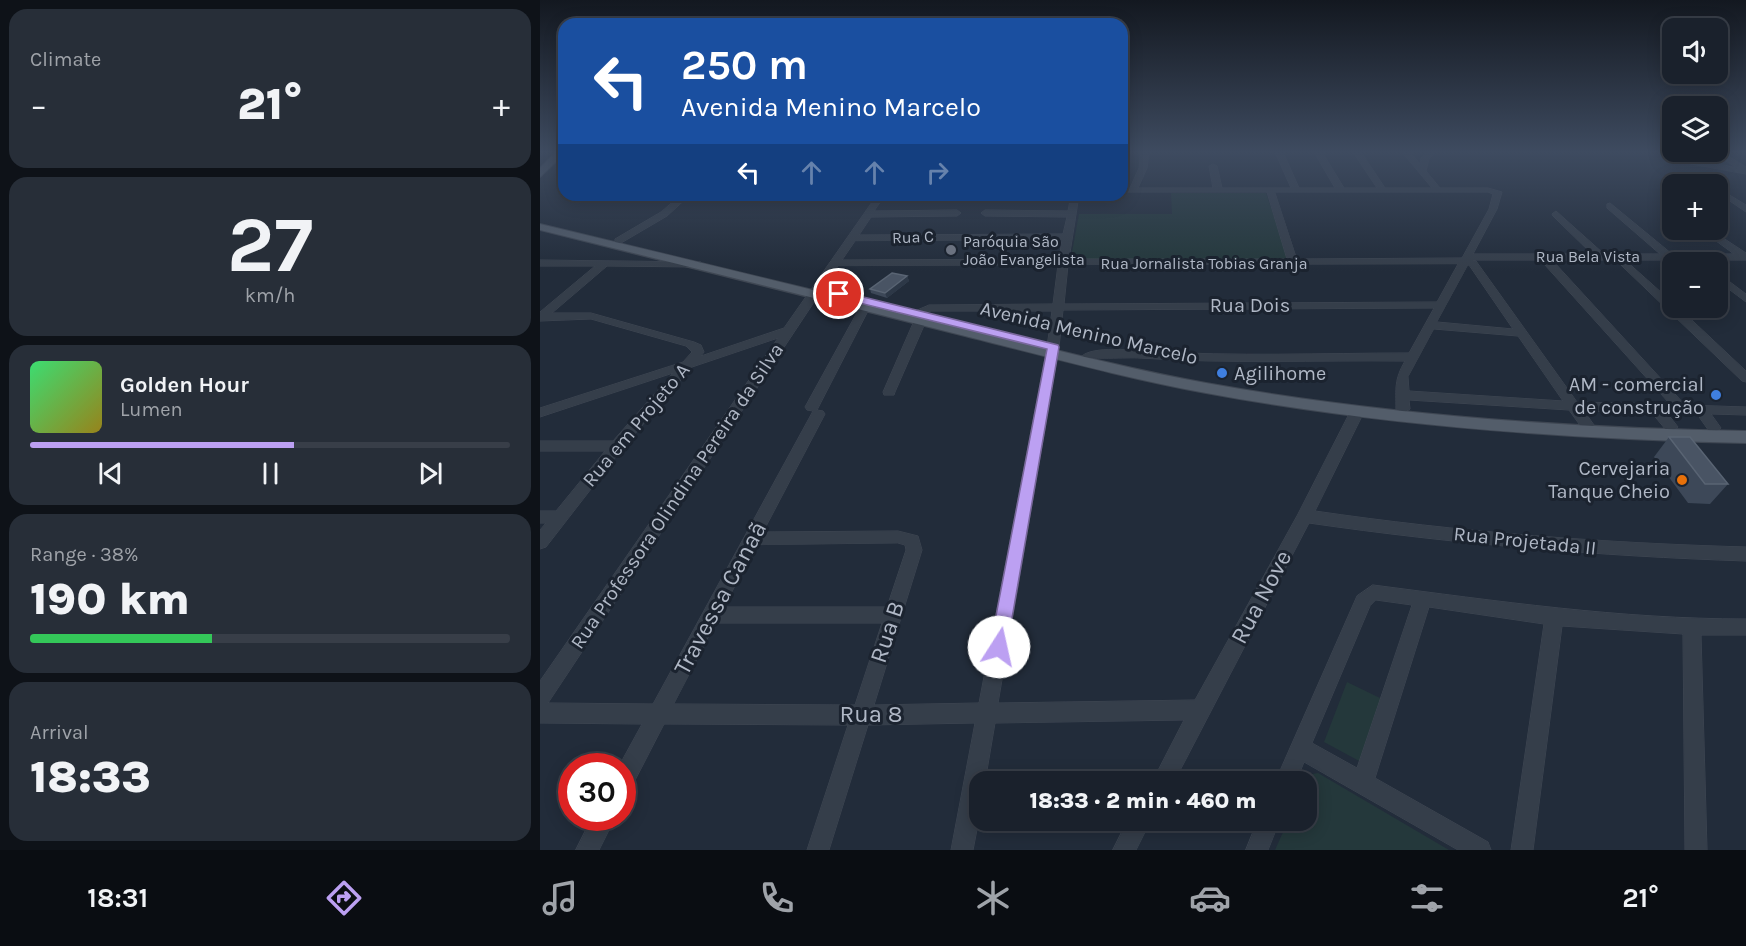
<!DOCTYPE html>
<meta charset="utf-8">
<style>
:root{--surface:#1a212c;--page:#272e38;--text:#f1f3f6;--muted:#9fa3a9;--line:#383e48;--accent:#bca0f2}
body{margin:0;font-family:Karla,sans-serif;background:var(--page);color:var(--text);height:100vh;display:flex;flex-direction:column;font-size:22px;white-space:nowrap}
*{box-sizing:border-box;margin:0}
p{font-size:20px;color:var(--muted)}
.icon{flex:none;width:33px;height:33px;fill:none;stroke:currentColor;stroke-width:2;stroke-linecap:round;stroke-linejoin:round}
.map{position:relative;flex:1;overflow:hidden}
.side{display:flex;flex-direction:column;gap:9px;padding:9px;background:#0e1218;width:540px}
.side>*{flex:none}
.hud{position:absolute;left:18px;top:18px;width:570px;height:183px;border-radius:18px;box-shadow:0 3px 15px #0003,0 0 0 2px var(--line);background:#1a4fa0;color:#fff;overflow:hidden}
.tools{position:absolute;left:1122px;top:18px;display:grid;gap:12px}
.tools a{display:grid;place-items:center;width:66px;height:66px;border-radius:12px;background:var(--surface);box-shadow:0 3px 15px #0003,0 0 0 2px var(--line);font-size:30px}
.speed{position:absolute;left:18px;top:753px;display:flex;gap:12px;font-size:30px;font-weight:700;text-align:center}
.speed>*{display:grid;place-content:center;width:78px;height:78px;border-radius:50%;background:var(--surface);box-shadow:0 3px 15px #0003,0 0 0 2px var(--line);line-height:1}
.speed .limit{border:9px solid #d22;background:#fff;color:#111}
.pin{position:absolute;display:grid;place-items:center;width:51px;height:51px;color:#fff;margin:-26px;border:3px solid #fff;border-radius:50%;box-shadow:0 2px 6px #0007}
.me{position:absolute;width:66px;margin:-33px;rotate:10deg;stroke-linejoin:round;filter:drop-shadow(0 0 4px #0008)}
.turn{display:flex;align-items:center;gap:21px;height:126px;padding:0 24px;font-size:27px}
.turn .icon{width:78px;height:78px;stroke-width:2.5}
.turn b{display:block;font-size:42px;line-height:51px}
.lanes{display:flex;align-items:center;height:57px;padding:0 24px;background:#0003;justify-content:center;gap:30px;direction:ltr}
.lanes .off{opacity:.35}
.big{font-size:45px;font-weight:800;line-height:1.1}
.side .tile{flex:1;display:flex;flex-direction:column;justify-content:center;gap:9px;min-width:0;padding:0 21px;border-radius:18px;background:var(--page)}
.side .dial{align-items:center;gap:0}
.dial b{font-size:78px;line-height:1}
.song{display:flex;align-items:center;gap:18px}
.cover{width:72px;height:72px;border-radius:9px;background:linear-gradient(135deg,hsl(140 70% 55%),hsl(50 70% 35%))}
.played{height:6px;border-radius:3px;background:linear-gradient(90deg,var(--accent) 55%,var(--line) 55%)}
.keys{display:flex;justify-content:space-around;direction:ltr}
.heat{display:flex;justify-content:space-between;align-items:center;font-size:33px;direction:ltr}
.charge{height:9px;border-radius:4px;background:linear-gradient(90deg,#34c759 38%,var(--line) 0)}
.trip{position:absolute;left:429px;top:771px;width:348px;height:60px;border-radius:18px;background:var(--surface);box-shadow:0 3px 15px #0003,0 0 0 2px var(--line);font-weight:800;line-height:60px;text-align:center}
.tab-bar{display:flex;height:96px;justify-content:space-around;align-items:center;background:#0a0d12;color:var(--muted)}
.tab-bar .icon{width:42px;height:42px}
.tab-bar .active{color:var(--accent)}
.tab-bar b{font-size:27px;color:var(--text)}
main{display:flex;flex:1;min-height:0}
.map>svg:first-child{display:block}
</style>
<main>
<section class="side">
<div class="tile"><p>Climate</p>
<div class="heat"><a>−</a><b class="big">21°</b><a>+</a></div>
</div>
<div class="tile dial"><b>27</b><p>km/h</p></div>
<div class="tile">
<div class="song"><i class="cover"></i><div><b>Golden Hour</b><p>Lumen</p></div></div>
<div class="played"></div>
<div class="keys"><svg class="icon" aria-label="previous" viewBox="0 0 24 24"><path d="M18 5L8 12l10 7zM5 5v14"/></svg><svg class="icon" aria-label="pause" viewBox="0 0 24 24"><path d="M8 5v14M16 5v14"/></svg><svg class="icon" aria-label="next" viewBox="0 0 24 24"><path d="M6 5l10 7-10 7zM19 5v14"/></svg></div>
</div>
<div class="tile"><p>Range · 38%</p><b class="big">190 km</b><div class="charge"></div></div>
<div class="tile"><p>Arrival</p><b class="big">18:33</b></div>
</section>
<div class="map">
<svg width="1206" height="850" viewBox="0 0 1206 850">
<rect width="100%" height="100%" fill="#222c3a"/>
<path fill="#24383b" d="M631 193H726L749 260 530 263 539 214H632Z
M807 682 842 699 821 762 784 742Z
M778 773 909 850H735L748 821 766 820V782L764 781 767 775Z"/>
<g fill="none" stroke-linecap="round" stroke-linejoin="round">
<g stroke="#3f4753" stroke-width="1">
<path id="minor" d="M601 152H609L607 168 598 188H673L669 166 673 164 677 166 682 188H751L735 152H743L759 188H795L774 152H782L804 188H837L813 152H821L845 188H892L862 152H870L880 164 881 158 887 152H895L889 159 886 171 900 188H948L962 192 957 209 933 254H1052L1013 216 1012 214 1016 211 1064 254H1120L1067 208V204L1070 203 1132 254H1194L1161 230H1171L1206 253V260H932L936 261 1037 402 1130 404 1005 265 1004 263 1009 260 1013 261 1145 405 1206 407V415L1171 414 1181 428 1174 433 1169 431 1157 414 1127 413 1138 427 1131 432 1126 430 1112 413 1044 411 1054 425 1047 430 1042 428 1029 410 869 400 870 409 863 413 856 409C856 388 854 380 865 361 777 360 688 364 600 358 589 357 547 360 542 356 553 346 593 350 609 351 695 357 782 353 869 353L894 308 523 310 519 347 458 703 655 700 758 514 810 412 817 408 824 412 775 511C918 532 1062 543 1206 547V561C1059 556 914 544 769 523L634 782H612L644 720 455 723 445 782H440V814L433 850H411L435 723 328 725 289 850H267L308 725 124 724 90 790 82 792V766H79L102 724 0 723V681L238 338 152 367 82 449 6 547 0 549V530L6 523H0V511H16L65 451H0V441H73L133 373 0 417V408L143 362 152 352 146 346 51 319 0 321V312L55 266H0V260L161 262 162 264 157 267 67 266 12 313H51L154 342 161 345 164 352 161 356 244 328 337 195H345L334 211 417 210 421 213 417 216 331 217 319 235 523 234 527 217 445 216 441 213 445 210 528 211 531 195H539L529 259H747L727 192H582V188H590L599 168ZM735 192H948L953 194 949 209 922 258 757 259ZM522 240 519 259 302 260 315 241ZM918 264 897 302 524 304 528 265ZM518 265 513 304 389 305 368 314 374 317 391 311H512L507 347 439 703 334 705 382 550 378 536 358 531 223 532 285 414 283 411 277 410 330 307 325 304 320 307 265 407 267 410 273 411 113 704 8 703 298 266ZM928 265H929L973 329 897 322ZM894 329 978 336 1023 401 869 391 868 377ZM358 543 365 545 366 550 347 607H184L216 545ZM176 623H342L315 705 134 704Z
M1122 152 1197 168 1172 152H1182L1206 167V174L1135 161 1126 158Z
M1178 188 1206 205V212L1178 193Z
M141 195H150L127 216 81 243H75V239L121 212Z
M1127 199 1132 202V207L1123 202Z
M1085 260 1132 302V308H1139L1206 371V382L1202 381 1081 265 1080 263Z
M1178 273 1206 294V302L1178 281Z
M380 318 386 321 355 392 354 395H344L343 392 374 321Z
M833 585C957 601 1080 619 1206 619V635H1161L1167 850H1145L1143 634 1022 626 993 850H971L1004 624 889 607 835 778 948 842 951 850H918L764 762 756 782H735L817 596ZM836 600 872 605 817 768 772 743 830 606Z
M52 818H75L59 850H36Z
M588 820H611L596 850H573Z
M718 820H740L728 850H706Z"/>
</g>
<g stroke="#3f4753" stroke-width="2">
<path id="major" d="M16 152H24V154L0 177V168Z
M0 224C140 257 280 292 420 326 501 346 583 368 666 383 844 415 1025 428 1206 431V443C1025 439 844 426 666 393 585 378 505 356 425 336 284 300 142 265 0 230Z"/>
</g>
<use href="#minor" fill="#353e4a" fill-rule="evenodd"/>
<use href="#major" fill="#535d6a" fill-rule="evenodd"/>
</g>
<path fill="#3d4858" d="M367 276 369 281 347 298 331 293 330 289Z
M1129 437 1188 484 1170 504 1148 503 1114 457Z"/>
<path fill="#2d3847" d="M367 276 369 281 347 298 345 293Z"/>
<path fill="#495464" stroke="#596473" stroke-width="1.5" d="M352 273 367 276 345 293 330 289Z
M1129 437H1150L1188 484H1165Z"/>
<linearGradient id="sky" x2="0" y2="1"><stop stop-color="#131820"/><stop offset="0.56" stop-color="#3e4b60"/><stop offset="1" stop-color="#3e4b60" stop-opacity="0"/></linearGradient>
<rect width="1206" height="271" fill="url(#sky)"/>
<path fill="#bca0f2" stroke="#7a689d" stroke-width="1.5" d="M299 291 518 345 519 347 466 653 459 656 453 653 450 647 507 349 295 297V292Z"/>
<circle fill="#6b7280" stroke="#1b232f" stroke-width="2" cx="411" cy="250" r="6"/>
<g fill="#3f7fe0" stroke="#1b232f" stroke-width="2">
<circle cx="682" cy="373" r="6"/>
<circle cx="1176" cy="395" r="6"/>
</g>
<circle fill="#e8710a" stroke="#1b232f" stroke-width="2" cx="1142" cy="480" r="6"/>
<g text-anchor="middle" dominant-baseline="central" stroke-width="6" stroke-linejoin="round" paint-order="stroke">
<g font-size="16" fill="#b0b8c6" stroke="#1b232f">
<text transform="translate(373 237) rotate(-2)">Rua C</text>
<text x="1048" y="256">Rua Bela Vista</text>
<text x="664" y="263">Rua Jornalista Tobias Granja</text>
</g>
<g font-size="16" fill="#b0b8c6" stroke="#1b232f" text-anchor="start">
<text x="423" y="241">Paróquia São<tspan x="423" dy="18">João Evangelista</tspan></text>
</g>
<g font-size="20" fill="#b0b8c6" stroke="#1b232f">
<text x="710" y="305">Rua Dois</text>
<text transform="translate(549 333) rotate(13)">Avenida Menino Marcelo</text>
<text transform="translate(96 425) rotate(-50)">Rua em Projeto A</text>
<text transform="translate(137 496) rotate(-56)">Rua Professora Olindina Pereira da Silva</text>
<text transform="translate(985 541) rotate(6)">Rua Projetada II</text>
</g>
<g font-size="20" fill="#b0b8c6" stroke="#1b232f" text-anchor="end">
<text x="694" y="373" text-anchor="start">Agilihome</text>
<text x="1164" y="384">AM - comercial<tspan x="1164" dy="23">de construção</tspan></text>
<text x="1130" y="468">Cervejaria<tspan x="1130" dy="23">Tanque Cheio</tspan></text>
</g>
<g font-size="24" fill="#b0b8c6" stroke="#1b232f">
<text transform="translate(721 597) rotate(-62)">Rua Nove</text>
<text transform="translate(180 598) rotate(-62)">Travessa Canaã</text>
<text transform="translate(347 632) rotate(-72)">Rua B</text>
<text x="331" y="714">Rua 8</text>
</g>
</g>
</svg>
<div class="tools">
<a><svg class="icon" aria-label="sound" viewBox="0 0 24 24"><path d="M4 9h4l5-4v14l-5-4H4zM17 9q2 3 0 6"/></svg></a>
<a><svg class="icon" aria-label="layers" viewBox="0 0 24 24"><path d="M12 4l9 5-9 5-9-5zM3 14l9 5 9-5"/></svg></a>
<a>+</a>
<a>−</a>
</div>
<div class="speed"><div class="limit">30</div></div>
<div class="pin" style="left:299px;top:294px;background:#d93025"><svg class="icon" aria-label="arrive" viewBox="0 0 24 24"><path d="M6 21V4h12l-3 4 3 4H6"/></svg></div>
<svg class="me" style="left:459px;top:647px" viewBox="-20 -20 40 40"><circle r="19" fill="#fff"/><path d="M0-13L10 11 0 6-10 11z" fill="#bca0f2"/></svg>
<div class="trip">18:33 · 2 min · 460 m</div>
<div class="hud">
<div class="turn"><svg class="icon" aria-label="left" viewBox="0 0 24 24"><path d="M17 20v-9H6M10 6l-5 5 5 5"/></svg><div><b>250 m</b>Avenida Menino Marcelo</div></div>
<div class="lanes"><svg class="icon" aria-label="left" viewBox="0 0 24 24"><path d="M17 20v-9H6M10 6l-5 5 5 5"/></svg><svg class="icon off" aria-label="ahead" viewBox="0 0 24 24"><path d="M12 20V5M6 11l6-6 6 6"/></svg><svg class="icon off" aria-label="ahead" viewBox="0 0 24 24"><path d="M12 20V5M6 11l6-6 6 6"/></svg><svg class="icon off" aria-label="right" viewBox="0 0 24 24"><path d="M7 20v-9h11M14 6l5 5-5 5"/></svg></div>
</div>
</div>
</main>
<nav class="tab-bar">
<b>18:31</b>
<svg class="icon active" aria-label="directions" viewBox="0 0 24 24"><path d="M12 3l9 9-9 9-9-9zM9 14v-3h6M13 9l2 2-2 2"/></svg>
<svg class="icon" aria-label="music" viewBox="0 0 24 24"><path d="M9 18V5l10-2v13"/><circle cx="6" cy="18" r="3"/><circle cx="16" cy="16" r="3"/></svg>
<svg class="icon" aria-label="phone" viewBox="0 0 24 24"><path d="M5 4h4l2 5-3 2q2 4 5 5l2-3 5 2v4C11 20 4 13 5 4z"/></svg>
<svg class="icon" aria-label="climate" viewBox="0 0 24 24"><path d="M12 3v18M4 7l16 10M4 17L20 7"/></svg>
<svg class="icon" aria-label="car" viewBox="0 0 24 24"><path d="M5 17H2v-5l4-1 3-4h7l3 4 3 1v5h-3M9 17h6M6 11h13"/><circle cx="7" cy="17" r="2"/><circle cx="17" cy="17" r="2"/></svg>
<svg class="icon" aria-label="filters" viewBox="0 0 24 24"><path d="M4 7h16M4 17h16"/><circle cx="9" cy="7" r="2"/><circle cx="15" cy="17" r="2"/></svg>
<b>21°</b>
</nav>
